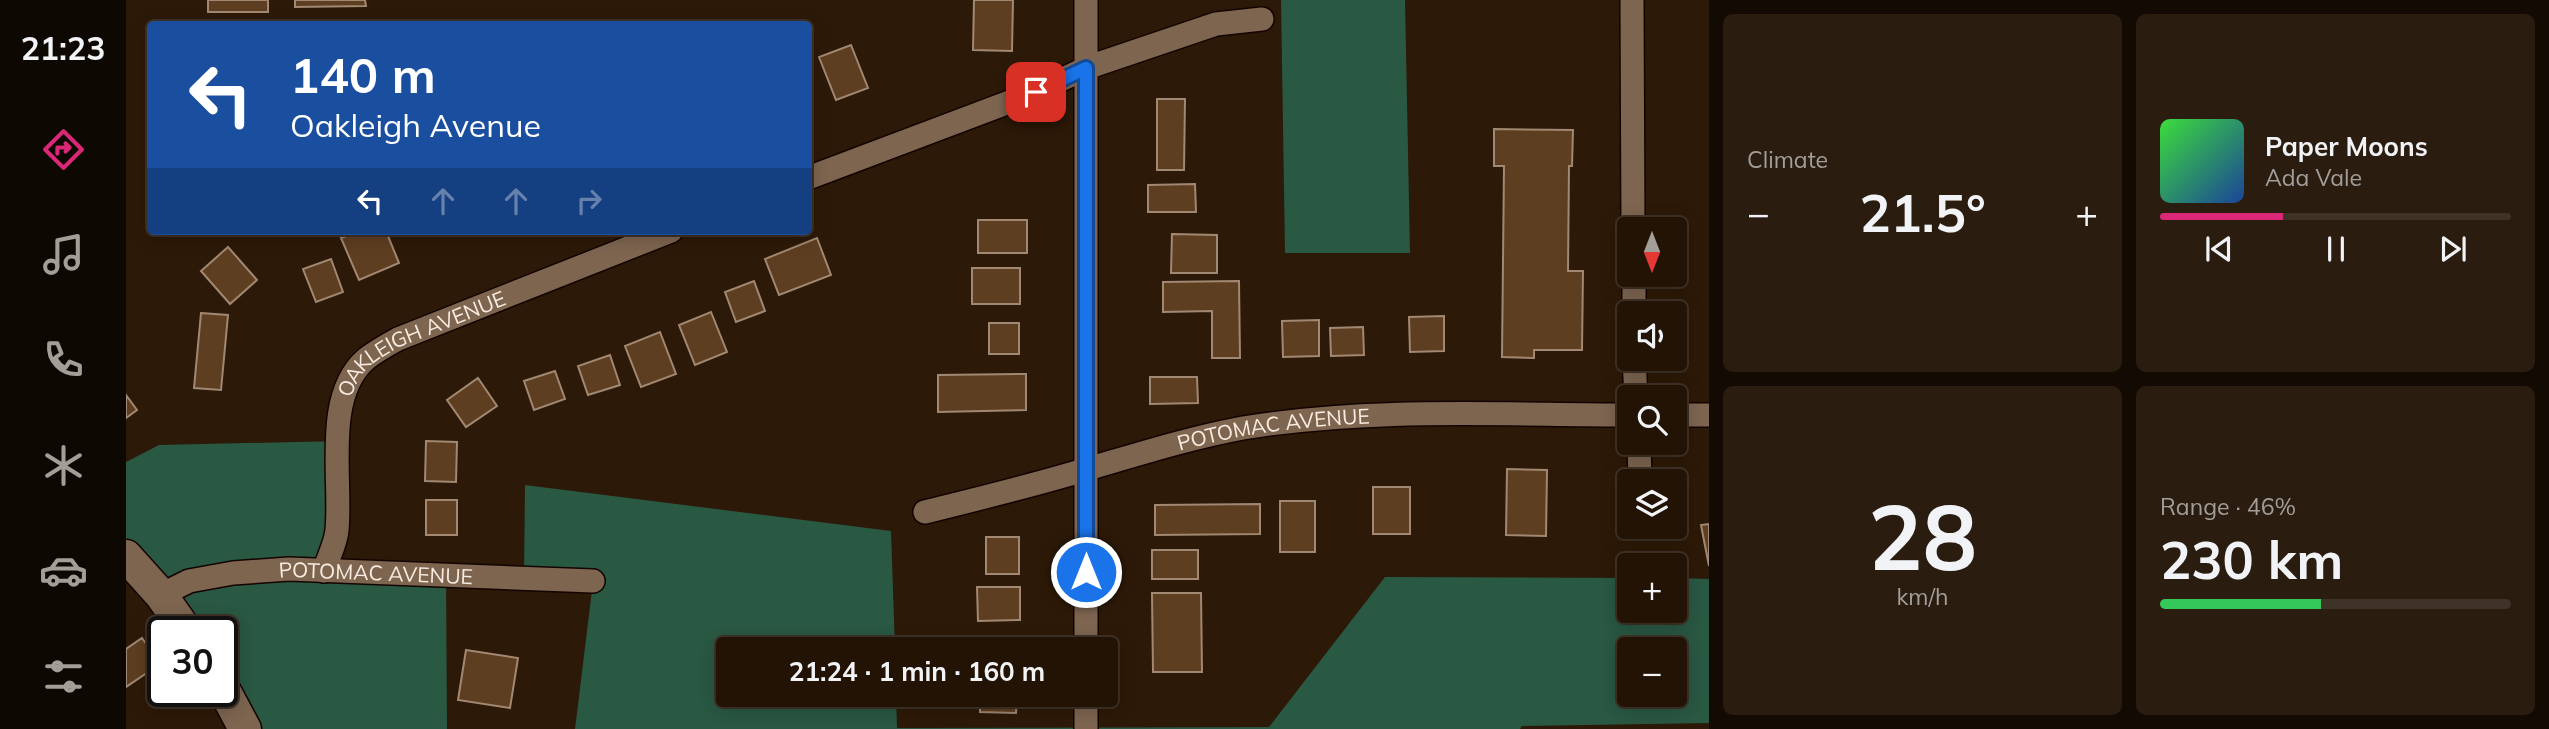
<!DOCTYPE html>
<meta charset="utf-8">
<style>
:root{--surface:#221305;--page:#2a1c0f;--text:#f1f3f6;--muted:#a29e9a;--line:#3f3227;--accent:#db2777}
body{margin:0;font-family:Mulish,sans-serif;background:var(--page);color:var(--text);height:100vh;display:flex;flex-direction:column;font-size:26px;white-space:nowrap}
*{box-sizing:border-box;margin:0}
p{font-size:23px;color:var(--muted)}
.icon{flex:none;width:38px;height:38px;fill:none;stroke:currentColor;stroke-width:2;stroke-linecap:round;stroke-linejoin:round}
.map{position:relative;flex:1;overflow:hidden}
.sheet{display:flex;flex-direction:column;gap:14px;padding:14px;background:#130a03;width:840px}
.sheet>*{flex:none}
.hud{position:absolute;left:21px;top:21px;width:665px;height:214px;border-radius:7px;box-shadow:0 4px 18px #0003,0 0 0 2px var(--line);background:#1a4fa0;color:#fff;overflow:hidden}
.needle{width:46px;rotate:180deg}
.buttons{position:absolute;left:1491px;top:217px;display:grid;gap:14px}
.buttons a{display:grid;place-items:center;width:70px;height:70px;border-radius:7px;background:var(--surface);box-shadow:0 4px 18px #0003,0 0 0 2px var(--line);font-size:35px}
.speed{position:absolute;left:21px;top:616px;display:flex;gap:14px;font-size:35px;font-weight:700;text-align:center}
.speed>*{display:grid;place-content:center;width:91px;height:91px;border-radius:50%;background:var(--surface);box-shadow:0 4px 18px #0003,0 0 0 2px var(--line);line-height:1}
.speed .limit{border:4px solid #111;border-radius:10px;background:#fff;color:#111}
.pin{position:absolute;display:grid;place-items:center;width:60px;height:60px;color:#fff;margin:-30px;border-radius:14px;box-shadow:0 4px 10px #0006}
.me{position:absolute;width:77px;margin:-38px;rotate:0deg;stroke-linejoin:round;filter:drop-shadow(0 0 5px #0008)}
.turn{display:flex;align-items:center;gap:24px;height:147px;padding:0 28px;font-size:32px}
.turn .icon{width:91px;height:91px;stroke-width:2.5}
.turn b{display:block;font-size:49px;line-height:60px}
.lanes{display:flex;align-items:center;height:66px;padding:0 28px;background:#0003;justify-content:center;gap:35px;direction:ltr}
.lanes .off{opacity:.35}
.big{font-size:52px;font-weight:700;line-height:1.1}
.sheet .widget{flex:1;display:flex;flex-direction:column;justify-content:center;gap:10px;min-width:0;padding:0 24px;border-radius:10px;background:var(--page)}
.sheet .dial{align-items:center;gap:0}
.dial b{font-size:91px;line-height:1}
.song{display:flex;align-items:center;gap:21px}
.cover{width:84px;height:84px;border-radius:10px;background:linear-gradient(135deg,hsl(120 70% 55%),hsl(220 70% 35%))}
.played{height:7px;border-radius:4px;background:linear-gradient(90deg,var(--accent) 35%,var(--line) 35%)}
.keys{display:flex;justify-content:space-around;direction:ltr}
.heat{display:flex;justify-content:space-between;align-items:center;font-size:38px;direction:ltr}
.charge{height:10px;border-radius:5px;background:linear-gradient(90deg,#34c759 46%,var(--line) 0)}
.sheet .tiles{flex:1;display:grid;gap:14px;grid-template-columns:repeat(2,1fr)}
.trip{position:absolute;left:590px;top:637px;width:402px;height:70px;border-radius:7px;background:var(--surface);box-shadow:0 4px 18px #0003,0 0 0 2px var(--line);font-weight:700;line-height:70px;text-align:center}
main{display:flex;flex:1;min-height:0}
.tab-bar{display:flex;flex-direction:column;width:126px;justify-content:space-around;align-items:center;background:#0e0802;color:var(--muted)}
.tab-bar .icon{width:49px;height:49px}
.tab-bar .on{color:var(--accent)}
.tab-bar b{font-size:32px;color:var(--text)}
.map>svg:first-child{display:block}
</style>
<main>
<nav class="tab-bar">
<b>21:23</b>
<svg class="icon on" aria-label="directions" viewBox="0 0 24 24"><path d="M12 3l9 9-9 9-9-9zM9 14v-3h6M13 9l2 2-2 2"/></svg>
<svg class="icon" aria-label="music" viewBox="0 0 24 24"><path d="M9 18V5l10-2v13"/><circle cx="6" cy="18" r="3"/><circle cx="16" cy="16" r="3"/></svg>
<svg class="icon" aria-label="phone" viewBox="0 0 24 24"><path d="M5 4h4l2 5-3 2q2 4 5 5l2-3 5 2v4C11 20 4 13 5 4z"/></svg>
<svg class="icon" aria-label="climate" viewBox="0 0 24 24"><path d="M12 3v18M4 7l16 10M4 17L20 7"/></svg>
<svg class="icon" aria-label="car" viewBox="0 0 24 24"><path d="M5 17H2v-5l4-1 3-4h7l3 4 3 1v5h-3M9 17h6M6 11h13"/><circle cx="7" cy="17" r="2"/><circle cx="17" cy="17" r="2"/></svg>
<svg class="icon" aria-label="filters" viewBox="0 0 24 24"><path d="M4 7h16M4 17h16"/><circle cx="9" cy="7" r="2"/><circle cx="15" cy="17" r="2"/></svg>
</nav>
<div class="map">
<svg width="1583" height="729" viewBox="0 0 1583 729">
<rect width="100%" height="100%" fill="#2d1907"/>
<path fill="#295843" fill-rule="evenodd" d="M1155 0H1279L1284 253H1159Z
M213 441 198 570 320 574 321 729H119L96 686V632H61L0 556V462L33 445Z
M399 485 765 531 769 649H602V695H770L771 728 1143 727 1259 577 1503 578V611H1549V578L1583 579V723L1396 726 1394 729H449L467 582 398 578ZM1503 649H1549V695H1503Z"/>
<path fill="#5e3e21" stroke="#a18872" stroke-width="2" d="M82 0H142V12H82Z
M169 0H239L240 6 169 7Z
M848 0H887L886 51 847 50Z
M725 45 742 88 710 100 693 57Z
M1031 99H1059L1058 170H1031Z
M1368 129 1447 130 1446 166H1443L1442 271H1457L1456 350H1408V358L1376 357 1378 166H1368Z
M1069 184 1070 212H1022V185Z
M852 220H901V253H852Z
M233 231H260L273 263 233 280 215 238Z
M1046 234 1091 235V273H1045Z
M691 238 705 275 653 295 639 259Z
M102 247 131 280 104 304 75 271Z
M205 259 217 292 190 302 177 269Z
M846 268H894V304H846Z
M628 281 639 311 610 322 599 292Z
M1113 281 1114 358H1086V311L1037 312V282Z
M585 312 601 352 569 365 553 325Z
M75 313 102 315 95 390 68 388Z
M1318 316V351L1284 352 1283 317Z
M1193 320V356L1157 357 1156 321Z
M863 323H893V354H863Z
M1237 327 1238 355 1205 356 1204 328Z
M534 332 550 374 515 387 499 346Z
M484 355 494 385 462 395 452 366Z
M429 371 439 399 408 410 398 381Z
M900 374V410L812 412V375Z
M1024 377H1071L1072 403 1024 404Z
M352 378 371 406 340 427 321 400Z
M0 395 11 410 0 418Z
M300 441 331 442 330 482 299 481Z
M1381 469 1421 470 1420 536 1380 535Z
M1247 487H1284V534H1247Z
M300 500H331V535H300Z
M1154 501H1189V552H1154Z
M1134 504V534L1029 535V505Z
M1583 524V566L1575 525Z
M860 537H893V574H860Z
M1026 550H1072V579H1026Z
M851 587H894V620L852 621Z
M1026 593H1075L1076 672H1027Z
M16 638 34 664 0 687V649Z
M340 650 392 658 384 708 332 700Z
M854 695H891L890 713 854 712Z"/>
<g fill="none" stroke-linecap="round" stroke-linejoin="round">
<g stroke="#140400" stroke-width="26">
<g id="street">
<path d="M1506 0 1507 229"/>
<path d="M682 178 910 92 960 68 1090 24 1136 19"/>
<path d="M1508 275V313"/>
<path d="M1508 359 1510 397"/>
<path d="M1549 415H1583"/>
<path d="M1513 443 1514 481"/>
<path id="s1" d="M799 512C852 499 905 486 958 470 1010 455 1063 438 1117 428 1244 407 1375 415 1503 415"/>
<path id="s2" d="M198 571C202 558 210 543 211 530 216 479 197 396 240 359 250 351 261 345 272 339L545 231"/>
<path id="s3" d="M35 595 63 581 107 573 163 569 467 581"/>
<path d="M960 649V0"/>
<path d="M960 695V729"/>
</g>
</g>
<g stroke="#140400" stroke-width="35">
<path id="secondary" d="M0 556 35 595 61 632
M96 686 119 729"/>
</g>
<use href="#street" stroke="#7d6550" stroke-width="23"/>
<use href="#secondary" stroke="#7d6550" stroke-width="32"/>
</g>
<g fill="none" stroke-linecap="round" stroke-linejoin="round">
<g stroke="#114b97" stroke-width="18">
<path id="route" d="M910 92 960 68V572"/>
</g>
<use href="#route" stroke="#1a73e8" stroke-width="12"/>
</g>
<g text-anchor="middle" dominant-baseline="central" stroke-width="7" stroke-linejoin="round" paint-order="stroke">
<g font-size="21" fill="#f9ebdf" stroke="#0f0702">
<text stroke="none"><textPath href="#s2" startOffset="276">OAKLEIGH AVENUE</textPath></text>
<text stroke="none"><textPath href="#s1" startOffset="359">POTOMAC AVENUE</textPath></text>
<text stroke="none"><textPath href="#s3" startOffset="219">POTOMAC AVENUE</textPath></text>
</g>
</g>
</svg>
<div class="buttons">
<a><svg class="needle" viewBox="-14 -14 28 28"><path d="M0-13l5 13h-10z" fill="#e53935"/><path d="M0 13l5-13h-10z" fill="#a29e9a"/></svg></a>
<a><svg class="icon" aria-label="sound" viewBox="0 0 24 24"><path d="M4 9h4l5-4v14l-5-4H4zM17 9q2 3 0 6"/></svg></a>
<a><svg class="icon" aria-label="search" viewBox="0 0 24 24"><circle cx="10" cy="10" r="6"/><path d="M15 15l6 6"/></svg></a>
<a><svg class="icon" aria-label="layers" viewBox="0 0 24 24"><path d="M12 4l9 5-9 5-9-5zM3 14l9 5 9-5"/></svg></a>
<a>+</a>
<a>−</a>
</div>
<div class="speed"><div class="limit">30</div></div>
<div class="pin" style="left:910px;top:92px;background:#d93025"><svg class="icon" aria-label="arrive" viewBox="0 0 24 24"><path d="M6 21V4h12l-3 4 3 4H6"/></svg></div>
<svg class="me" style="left:960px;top:572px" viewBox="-20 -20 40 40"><circle r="17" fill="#1a73e8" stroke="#fff" stroke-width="3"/><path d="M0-11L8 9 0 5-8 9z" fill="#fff"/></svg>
<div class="trip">21:24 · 1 min · 160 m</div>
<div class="hud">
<div class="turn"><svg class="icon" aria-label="left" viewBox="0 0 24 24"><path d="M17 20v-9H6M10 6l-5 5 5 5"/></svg><div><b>140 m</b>Oakleigh Avenue</div></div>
<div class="lanes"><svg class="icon" aria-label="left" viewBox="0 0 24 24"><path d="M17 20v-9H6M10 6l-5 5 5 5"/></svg><svg class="icon off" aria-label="ahead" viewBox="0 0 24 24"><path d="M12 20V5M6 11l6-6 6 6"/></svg><svg class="icon off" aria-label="ahead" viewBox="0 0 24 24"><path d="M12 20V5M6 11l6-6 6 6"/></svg><svg class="icon off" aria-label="right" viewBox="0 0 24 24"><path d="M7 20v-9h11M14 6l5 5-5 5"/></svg></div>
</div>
</div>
<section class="sheet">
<div class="tiles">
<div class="widget"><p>Climate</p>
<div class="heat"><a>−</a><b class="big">21.5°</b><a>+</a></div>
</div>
<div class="widget">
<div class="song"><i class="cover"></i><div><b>Paper Moons</b><p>Ada Vale</p></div></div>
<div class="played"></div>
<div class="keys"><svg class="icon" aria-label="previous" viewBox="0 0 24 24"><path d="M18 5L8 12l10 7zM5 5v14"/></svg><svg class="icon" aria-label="pause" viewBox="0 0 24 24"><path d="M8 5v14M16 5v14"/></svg><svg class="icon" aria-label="next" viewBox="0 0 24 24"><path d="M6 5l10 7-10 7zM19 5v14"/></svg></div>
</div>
<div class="widget dial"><b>28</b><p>km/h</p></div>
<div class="widget"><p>Range · 46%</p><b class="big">230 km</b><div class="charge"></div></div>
</div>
</section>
</main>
